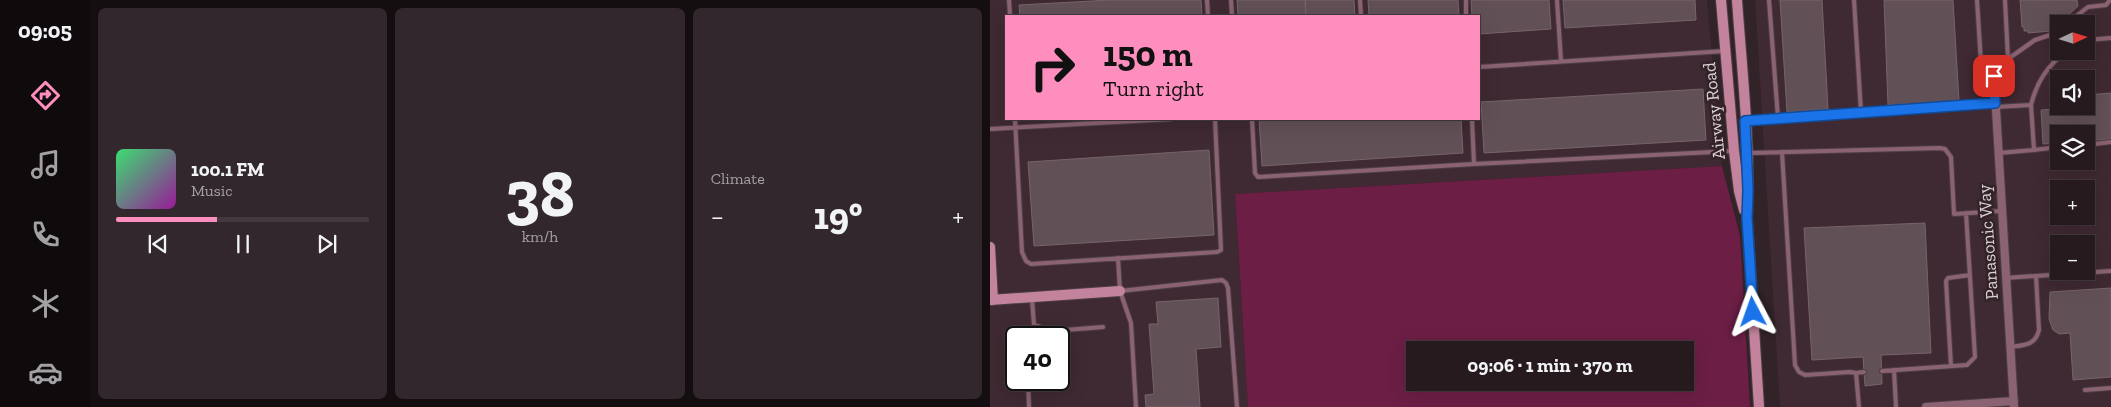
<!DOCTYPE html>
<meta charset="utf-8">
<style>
:root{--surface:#261a1f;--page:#32272c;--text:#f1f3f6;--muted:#a4a1a4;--line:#42383d;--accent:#fd8ebe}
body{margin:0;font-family:"Zilla Slab",serif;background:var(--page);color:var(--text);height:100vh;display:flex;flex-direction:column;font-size:19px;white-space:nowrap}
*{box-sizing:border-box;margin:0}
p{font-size:16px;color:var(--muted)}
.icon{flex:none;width:28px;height:28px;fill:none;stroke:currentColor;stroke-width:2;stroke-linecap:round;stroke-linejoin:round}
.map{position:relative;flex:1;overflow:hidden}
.side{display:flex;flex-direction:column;gap:8px;padding:8px;background:#150e11;width:900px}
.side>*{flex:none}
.hud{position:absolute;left:15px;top:15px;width:475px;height:105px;border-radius:0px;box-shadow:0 5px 20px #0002,0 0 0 1px var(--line);background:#fd8ebe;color:#111;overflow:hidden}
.needle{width:32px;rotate:86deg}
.fabs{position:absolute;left:1060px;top:15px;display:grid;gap:10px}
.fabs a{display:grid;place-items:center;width:45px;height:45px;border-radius:0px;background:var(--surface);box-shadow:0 5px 20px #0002,0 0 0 1px var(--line);font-size:25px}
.speed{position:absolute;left:15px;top:326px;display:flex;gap:10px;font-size:25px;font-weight:700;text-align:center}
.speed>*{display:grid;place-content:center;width:65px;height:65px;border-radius:50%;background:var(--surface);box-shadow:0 5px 20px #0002,0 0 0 1px var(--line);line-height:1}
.speed .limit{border:2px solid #111;border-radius:8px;background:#fff;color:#111}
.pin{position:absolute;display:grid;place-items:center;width:42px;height:42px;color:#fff;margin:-21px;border-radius:10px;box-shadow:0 2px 8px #0006}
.me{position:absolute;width:55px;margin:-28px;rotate:356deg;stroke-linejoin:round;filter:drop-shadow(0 0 4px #0008)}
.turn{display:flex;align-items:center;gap:18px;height:105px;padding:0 15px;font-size:22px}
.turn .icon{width:65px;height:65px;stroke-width:2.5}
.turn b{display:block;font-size:35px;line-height:42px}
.big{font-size:38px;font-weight:800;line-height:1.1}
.side .tile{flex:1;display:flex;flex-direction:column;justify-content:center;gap:8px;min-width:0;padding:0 18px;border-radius:8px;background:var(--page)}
.side .dial{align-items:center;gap:0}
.dial b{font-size:65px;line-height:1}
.song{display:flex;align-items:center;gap:15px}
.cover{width:60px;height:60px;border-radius:8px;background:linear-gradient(135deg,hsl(140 70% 55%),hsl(300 70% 35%))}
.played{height:5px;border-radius:2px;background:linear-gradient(90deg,var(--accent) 40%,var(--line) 40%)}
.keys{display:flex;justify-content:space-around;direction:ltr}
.heat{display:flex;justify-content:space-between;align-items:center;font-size:28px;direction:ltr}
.side .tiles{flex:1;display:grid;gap:8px;grid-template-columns:repeat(3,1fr)}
.trip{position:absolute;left:416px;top:341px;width:288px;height:50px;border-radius:0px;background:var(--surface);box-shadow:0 5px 20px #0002,0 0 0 1px var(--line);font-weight:800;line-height:50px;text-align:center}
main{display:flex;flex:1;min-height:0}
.tabs{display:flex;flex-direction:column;width:90px;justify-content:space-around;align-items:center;background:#0f0a0c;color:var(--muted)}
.tabs .icon{width:35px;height:35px}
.tabs .active{color:var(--accent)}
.tabs b{font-size:22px;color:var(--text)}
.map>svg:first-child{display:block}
</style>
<main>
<nav class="tabs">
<b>09:05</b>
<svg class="icon active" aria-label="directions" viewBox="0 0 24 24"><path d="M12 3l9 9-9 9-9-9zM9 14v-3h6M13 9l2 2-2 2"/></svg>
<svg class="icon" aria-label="music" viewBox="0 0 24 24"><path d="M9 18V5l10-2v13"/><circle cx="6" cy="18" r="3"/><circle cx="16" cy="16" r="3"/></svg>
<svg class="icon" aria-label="phone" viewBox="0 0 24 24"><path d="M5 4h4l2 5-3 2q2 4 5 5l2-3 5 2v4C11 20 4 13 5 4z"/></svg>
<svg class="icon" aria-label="climate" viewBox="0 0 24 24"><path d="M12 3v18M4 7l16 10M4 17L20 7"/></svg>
<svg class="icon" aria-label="car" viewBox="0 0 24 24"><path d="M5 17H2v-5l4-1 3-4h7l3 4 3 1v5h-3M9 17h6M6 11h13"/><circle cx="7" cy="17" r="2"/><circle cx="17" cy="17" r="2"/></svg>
</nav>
<section class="side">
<div class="tiles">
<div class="tile">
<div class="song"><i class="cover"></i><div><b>100.1 FM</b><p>Music</p></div></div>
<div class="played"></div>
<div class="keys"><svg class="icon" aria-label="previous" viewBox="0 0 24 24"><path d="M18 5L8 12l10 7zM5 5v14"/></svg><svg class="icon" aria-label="pause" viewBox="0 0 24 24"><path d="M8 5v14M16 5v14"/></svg><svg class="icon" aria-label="next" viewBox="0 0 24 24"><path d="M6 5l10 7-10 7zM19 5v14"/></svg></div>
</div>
<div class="tile dial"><b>38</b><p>km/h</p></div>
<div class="tile"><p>Climate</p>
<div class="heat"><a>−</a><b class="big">19°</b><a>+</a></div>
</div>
</div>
</section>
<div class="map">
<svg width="1121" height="407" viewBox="0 0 1121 407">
<rect width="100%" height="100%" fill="#322329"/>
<path fill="#3f2932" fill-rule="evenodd" d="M0 0H717L732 166 245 194 258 407H0ZM16 16H489V119H16ZM26 338H69V380H26Z
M765 0H1121V407H790ZM1069 24H1096V51H1069ZM1069 79H1096V106H1069ZM1069 134H1096V161H1069ZM1069 189H1096V216H1069ZM1069 244H1096V271H1069Z"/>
<path fill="#6c1e45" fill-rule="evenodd" d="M732 166 750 236 760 407H258L245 194ZM425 350H695V382H425Z"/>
<path fill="#625057" stroke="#77646b" d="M120 0H211L212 16H30L29 5Z
M247 0H315L316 16H248Z
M315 0H364L365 16H316Z
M378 0H468L469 16H379Z
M481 0H559L561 29 489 34V16H482Z
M573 0H705L706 20 575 28Z
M790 0H832L838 109 797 112Z
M894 0H963L969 101 898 105Z
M1030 0H1087L1088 6 1061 31 1038 33V31H1034V27H1032Z
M713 89 716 140 494 153 491 102Z
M1121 93V139L1096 141V134H1069V143L1053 144 1051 110 1066 109V97L1069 96V106H1096V95Z
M269 119H471L473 153 272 166Z
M219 150 224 235 44 246 38 162Z
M935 223 941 353 891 355 892 384 875 386 873 357 822 360 814 228Z
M1121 288V377L1083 380 1080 333 1069 334 1063 330 1059 319 1060 292Z
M228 298 231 347 206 349 210 407H156L155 395 164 394 159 324H168L166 302Z"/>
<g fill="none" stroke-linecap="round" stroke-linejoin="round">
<g stroke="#4d3f45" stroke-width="6">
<path id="lane" d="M19 0 20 16
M217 0 218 16
M241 0 242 16
M370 0 371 16
M476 0V16
M567 0 571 61
M864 0 871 112
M987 0 991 63C994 70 996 74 1004 76L1018 59 1015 0
M1076 24 1098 7 1116 5 1120 0
M1096 40 1121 38
M1018 59 1045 40 1063 34 1069 30
M489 67 735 51
M1005 107 1041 105C1047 81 1057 67 1076 51
M788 118 1005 103
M25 119 32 252 36 261 41 264 227 252 231 250 225 119
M262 119 265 173 268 177 484 164
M482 119 484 164 743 151
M756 121 788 118 779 0
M0 129 181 119
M1096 145 1121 142
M1044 150 1069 147
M792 152 805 365 809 372 815 375 860 372 866 373 869 407
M759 153 950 148 955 149 961 157 964 214 1011 211
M1008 153 1044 150 1041 105
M128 258 130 291
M1015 278 1121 271
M42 299 44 325 63 331 113 327
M40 338 44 325
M1020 347C1034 345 1045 346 1049 330L1046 276
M961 366 956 281 958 278 980 275
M904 370 906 407
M892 371 977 365 985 357 976 213
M866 373 874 372
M38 380 39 407
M1095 390 1121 388
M146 407 141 323 130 291 232 280 236 283 238 288 247 407"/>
</g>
<g stroke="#4d3f45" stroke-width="10">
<path id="street" d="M1004 76 1024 407
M936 407 1024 401"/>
</g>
<g stroke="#4d3f45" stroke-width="12">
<path id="secondary" d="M731 0 744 151 749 191 754 210
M747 0C752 72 761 146 757 218L769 407
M0 247 3 300
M0 300 130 291"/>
</g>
<use href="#lane" stroke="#8b6272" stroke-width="4"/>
<use href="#street" stroke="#8b6272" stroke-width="8"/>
<use href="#secondary" stroke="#c4839d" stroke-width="10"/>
</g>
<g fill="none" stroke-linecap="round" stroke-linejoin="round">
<g stroke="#114b97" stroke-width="12">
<path id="route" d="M763 312 757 218 758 190 755 121 1005 103 1004 76"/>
</g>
<use href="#route" stroke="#1a73e8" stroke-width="9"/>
</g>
<g text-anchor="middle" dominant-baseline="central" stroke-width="5" stroke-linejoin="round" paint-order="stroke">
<g font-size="18" fill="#dcd1d5" stroke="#322329">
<text transform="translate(724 111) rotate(-96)">Airway Road</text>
<text transform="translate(998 242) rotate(-94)">Panasonic Way</text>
</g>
</g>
</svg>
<div class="fabs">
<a><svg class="needle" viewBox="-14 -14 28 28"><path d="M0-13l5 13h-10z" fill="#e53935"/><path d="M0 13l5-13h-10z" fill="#a4a1a4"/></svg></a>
<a><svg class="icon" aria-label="sound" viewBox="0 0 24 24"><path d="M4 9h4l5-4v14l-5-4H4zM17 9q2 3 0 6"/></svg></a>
<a><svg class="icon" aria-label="layers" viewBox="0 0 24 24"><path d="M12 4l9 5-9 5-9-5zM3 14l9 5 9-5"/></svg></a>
<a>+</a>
<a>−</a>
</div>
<div class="speed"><div class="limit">40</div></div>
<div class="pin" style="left:1004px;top:76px;background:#d93025"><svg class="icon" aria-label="arrive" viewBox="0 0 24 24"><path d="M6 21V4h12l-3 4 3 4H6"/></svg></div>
<svg class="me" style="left:763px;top:312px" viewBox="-20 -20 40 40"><path d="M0-17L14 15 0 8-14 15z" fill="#1a73e8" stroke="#fff" stroke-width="4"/></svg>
<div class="trip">09:06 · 1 min · 370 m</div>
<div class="hud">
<div class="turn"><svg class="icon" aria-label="right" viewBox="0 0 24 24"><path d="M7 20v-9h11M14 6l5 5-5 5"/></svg><div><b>150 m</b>Turn right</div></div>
</div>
</div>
</main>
